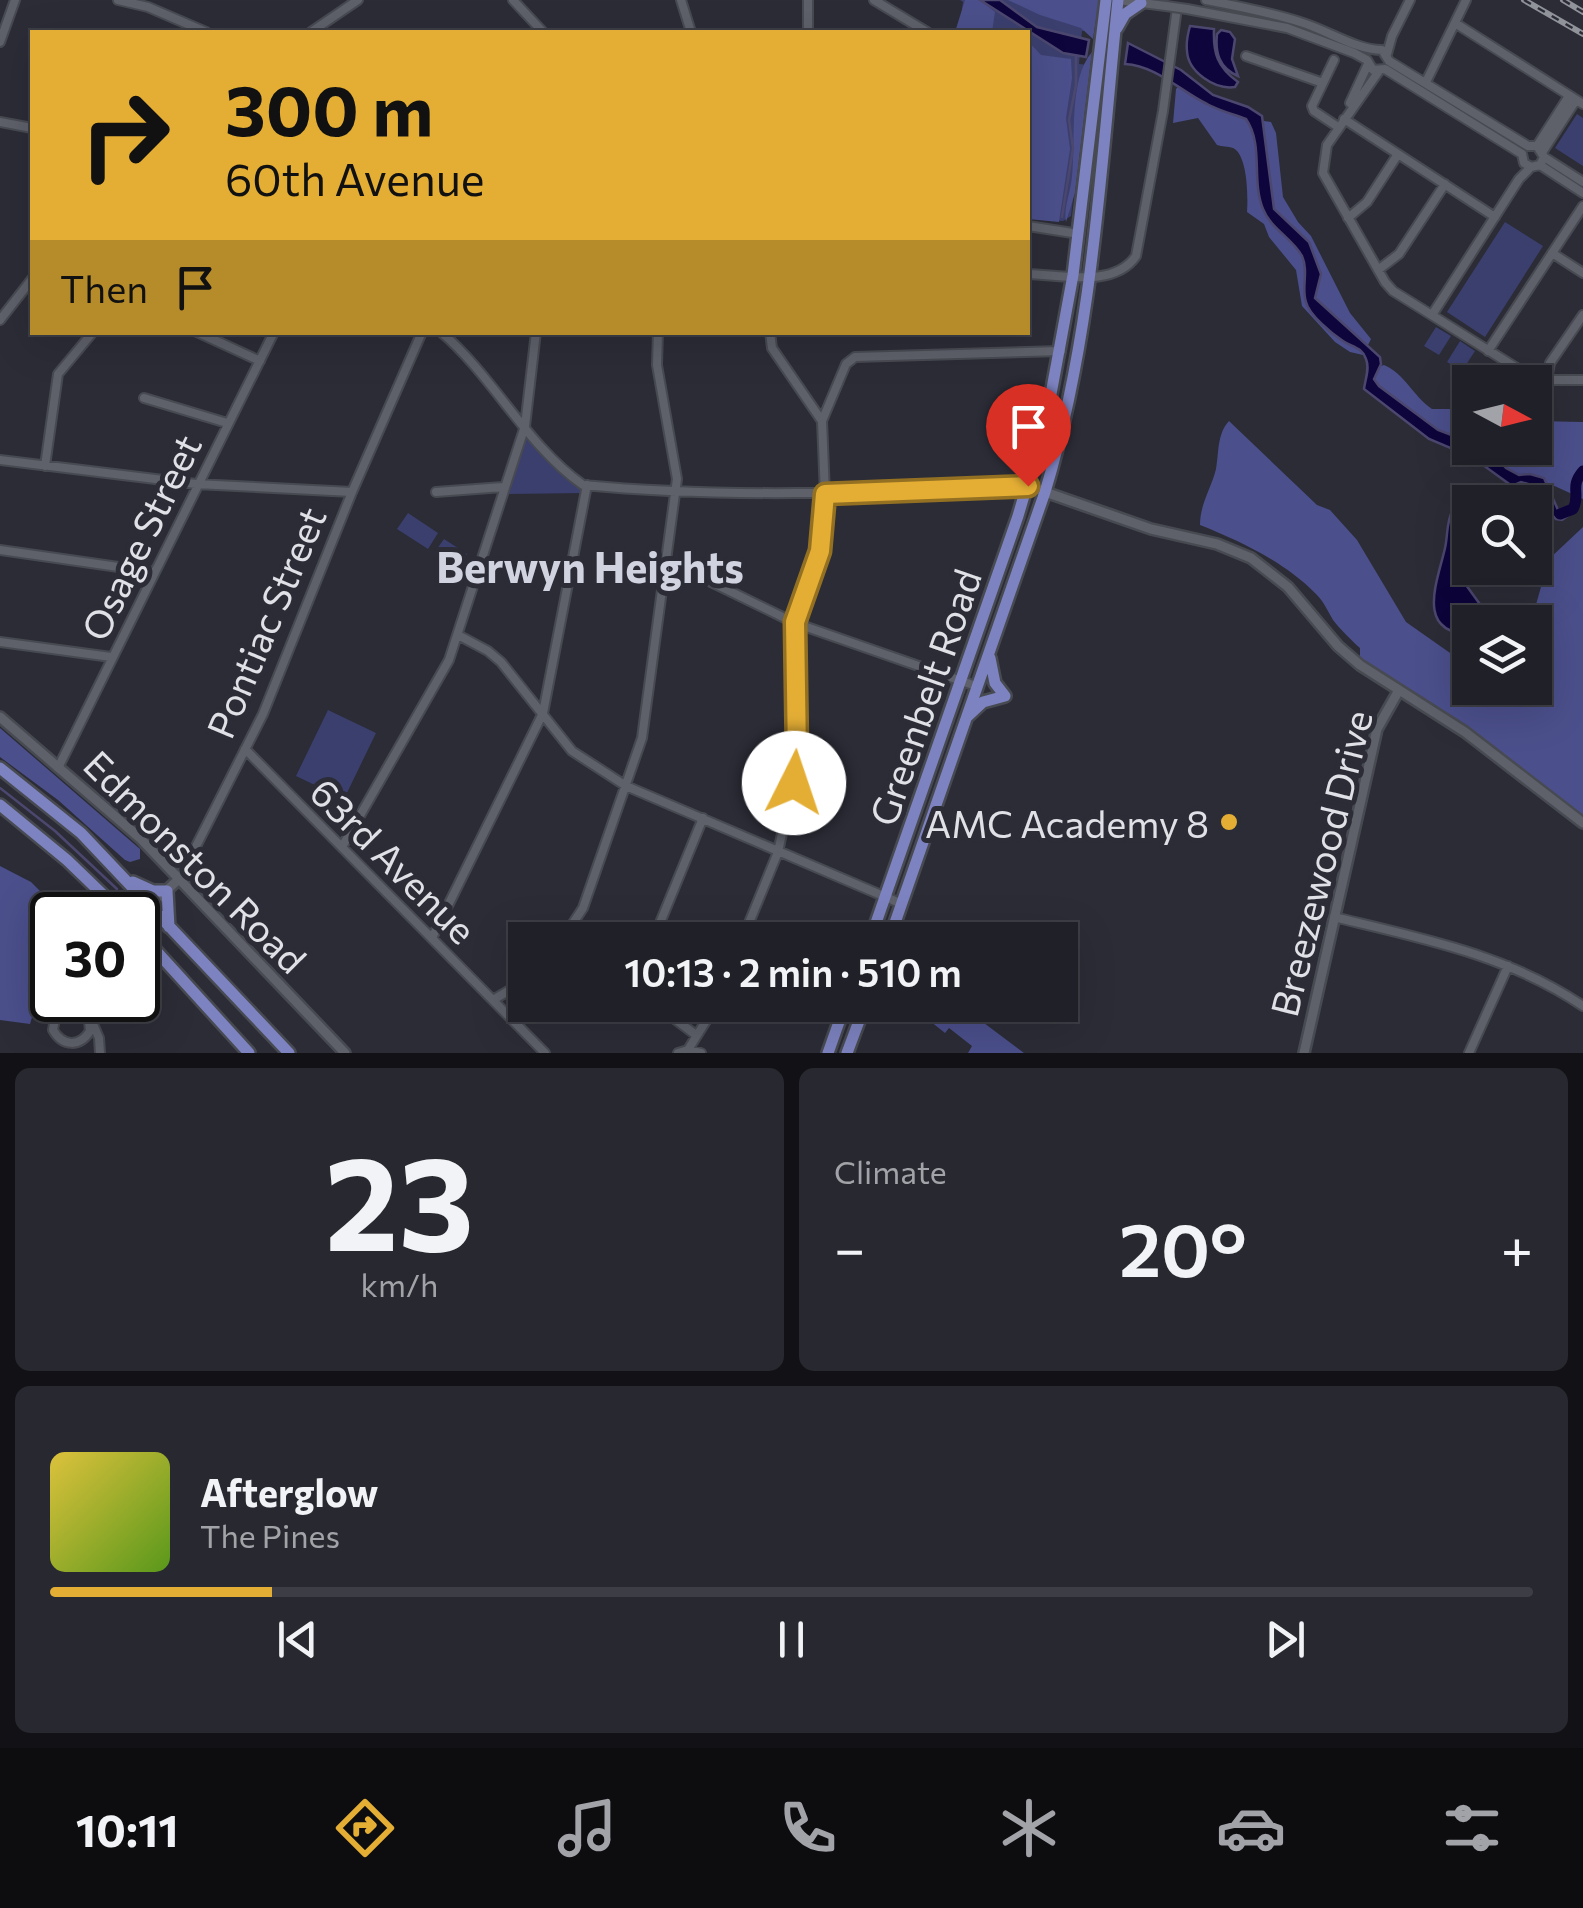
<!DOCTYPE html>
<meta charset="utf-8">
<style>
:root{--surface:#202128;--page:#282930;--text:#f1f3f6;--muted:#a2a3a8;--line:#3d3e45;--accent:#e4ae35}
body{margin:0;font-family:Commissioner,sans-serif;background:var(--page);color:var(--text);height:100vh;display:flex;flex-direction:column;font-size:38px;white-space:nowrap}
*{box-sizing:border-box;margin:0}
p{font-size:32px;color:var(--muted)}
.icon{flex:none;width:55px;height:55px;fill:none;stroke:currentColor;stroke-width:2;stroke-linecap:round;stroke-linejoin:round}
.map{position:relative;height:1053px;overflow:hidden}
.sheet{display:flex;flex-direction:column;gap:15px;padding:15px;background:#121216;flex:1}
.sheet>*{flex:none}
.guide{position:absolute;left:30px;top:30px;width:1000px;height:305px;border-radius:0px;box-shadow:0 10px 40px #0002,0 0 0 2px var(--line);background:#e4ae35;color:#111;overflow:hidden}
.needle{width:65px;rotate:97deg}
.fabs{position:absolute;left:1452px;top:365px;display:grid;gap:20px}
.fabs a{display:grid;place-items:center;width:100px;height:100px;border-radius:0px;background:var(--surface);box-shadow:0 10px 40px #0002,0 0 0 2px var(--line);font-size:50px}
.speed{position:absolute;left:30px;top:892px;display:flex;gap:20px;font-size:50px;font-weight:700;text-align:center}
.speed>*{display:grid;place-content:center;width:130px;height:130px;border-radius:50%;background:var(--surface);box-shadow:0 10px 40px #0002,0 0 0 2px var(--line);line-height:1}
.speed .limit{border:5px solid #111;border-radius:15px;background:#fff;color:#111}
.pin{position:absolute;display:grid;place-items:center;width:85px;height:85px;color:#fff;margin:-102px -42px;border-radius:50% 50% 50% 0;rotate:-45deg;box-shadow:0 0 10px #0007}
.pin .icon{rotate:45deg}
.me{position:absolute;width:110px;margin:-55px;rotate:4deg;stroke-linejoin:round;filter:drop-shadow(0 0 8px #0008)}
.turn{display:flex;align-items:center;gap:35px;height:210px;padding:0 30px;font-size:45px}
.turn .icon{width:130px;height:130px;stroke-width:2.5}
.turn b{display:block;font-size:70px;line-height:85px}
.then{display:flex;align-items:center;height:95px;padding:0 30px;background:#0003;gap:20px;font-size:38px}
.big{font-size:75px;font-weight:600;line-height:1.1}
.sheet .widget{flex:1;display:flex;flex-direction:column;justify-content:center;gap:15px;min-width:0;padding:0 35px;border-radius:15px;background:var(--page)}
.sheet .dial{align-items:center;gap:0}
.dial b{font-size:130px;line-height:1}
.song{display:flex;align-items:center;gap:30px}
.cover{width:120px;height:120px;border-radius:15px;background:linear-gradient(135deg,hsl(50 70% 55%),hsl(90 70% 35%))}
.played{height:10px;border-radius:5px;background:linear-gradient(90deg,var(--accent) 15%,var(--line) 15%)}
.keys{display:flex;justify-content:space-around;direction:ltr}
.heat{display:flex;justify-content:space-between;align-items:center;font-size:55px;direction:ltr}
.sheet .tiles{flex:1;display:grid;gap:15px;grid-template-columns:1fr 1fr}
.widget:last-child{grid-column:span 2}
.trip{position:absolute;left:508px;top:922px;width:570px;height:100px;border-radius:0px;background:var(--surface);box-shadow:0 10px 40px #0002,0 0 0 2px var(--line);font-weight:600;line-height:100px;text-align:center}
.dock{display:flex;height:160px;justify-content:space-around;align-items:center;background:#0d0d10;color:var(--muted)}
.dock .icon{width:70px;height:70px}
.dock .on{color:var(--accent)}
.dock b{font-size:45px;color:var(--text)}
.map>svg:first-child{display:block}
</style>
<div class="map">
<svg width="1583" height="1053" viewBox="0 0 1583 1053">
<rect width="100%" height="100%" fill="#2b2c36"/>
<path fill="#3b3f6e" d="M960 0H1097L1093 31H1082L1079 64 1089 65 1071 216 1063 221 1028 218V32H959L963 2Z
M1577 114 1583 118V166L1555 148Z
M1505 222 1543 246 1485 337 1447 312Z
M1436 327 1451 336 1439 355 1424 346Z
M1460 341 1475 351 1462 371 1447 362Z
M525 426 580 483 585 493 501 494Z
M408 513 438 533 428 549 397 529Z
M444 539 467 554 456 569 434 553Z
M328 710 376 733 344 799 296 776Z"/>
<path fill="#4b4f8b" d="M965 0H980L995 12 992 32H955Z
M1008 0H1099L1093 39 1081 28 1040 15Z
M1028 41 1041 55 1071 59 1072 78 1066 118 1070 149 1059 222 1028 219Z
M1092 52 1075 193 1066 222C1063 208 1071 192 1072 176 1076 141 1068 79 1092 52Z
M1183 82 1250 119 1271 122 1276 133 1283 197 1298 222 1311 236 1350 313 1371 339 1363 355 1350 352 1335 342 1302 306 1296 270 1269 237 1264 224 1247 212C1248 198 1248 155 1233 148 1228 146 1222 147 1217 145L1198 118 1173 123 1176 89Z
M1384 365C1404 373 1414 397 1432 409H1451L1470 399V448H1535V421L1583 422V499L1548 483 1512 476 1427 430 1370 381 1378 367Z
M1229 421 1317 505 1330 510 1357 540 1406 622 1470 667V688H1535V622H1531L1549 559 1583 527V823L1465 732 1360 665V648C1353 642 1339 628 1333 620 1327 610 1324 602 1316 594 1285 562 1240 541 1200 525 1200 504 1211 489 1216 469 1219 452 1217 434 1229 421Z
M0 728 133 843 140 849V859L130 862 125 860 58 800 0 757Z
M0 866 31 882 64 915H52V968L40 991 30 1024 0 1020Z
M910 1005H960L1024 1053H968L972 1046 949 1028 945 1033Z"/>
<path fill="#0d053b" stroke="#4c476f" stroke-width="2.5" d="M980 0H1000L1037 27 1089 40 1086 57 1063 53Z
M1190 26 1214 29C1213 53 1217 67 1238 82L1235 87C1215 90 1188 72 1187 51 1186 43 1188 33 1190 26Z
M1221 30 1230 32 1235 39 1232 59 1238 76C1219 68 1215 53 1217 34Z
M1128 43 1181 70 1213 95 1248 107 1262 116 1274 209 1309 242 1321 274 1315 298 1380 357 1381 364 1374 379 1379 386 1438 430 1470 442V448L1491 451 1506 468 1519 475 1530 474 1544 478 1558 510 1570 506 1575 511 1562 520 1556 519 1546 509 1542 488 1521 482 1512 486 1472 457 1429 439 1364 389C1365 380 1370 369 1366 359 1362 347 1352 347 1343 341 1332 334 1309 315 1306 302 1301 288 1309 272 1302 256 1292 238 1271 229 1263 209 1251 180 1264 145 1246 119 1233 114 1220 111 1207 104 1180 91 1157 66 1125 64Z
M1489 491 1493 502H1470V568H1488L1467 579 1466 585 1482 607 1496 617 1495 622H1470V634C1414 633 1438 580 1445 548 1448 536 1446 521 1453 510 1460 501 1469 498 1480 498L1483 492Z"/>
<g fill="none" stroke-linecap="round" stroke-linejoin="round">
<path stroke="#4c476f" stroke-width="2.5" d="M1062 217 1073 148 1069 120 1076 85V56
M0 788 55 831 117 889"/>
<path stroke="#0d053b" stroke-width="11" d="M1560 514 1573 509C1581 494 1569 487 1583 471"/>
<g stroke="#484a52" stroke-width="12">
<path id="minor" d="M118 0 148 7 206 32
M513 0 543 32
M681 0 691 32
M808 0V32
M874 0 927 32
M1118 0 1166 6
M1206 0C1237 6 1269 12 1300 22 1327 30 1356 50 1382 50L1389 61 1528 146H1537L1544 157 1540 165 1531 167 1524 163 1522 154
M1187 9 1287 28 1354 53 1367 60 1373 70 1385 69 1522 154
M1455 23 1583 104
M311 32 358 0
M0 42 15 0
M1387 54 1392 36 1410 0
M1246 56 1323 83
M1334 60 1312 106 1314 111 1338 127
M1379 71 1327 145 1323 173 1385 282 1393 291 1528 375 1549 380H1583
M1426 82 1466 0
M1350 103 1368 64
M1344 119 1495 217
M0 122 32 128
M1537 146 1569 96
M1543 151 1576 100
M1544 157 1583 182
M1540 165 1583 193
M1348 218 1367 202 1398 154
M1028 226 1079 234
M1552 253 1583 273
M1378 270 1399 254 1445 184
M1028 274C1062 275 1114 288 1136 256L1163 111 1176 15
M1432 315 1519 179 1531 167
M0 320 32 279
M197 332 260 361
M441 332C494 377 526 445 583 485 731 499 880 492 1028 486
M1488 351 1583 206
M1547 380 1550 363 1583 315
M144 398 227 423
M822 421 846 364 855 357 1061 351
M0 460 196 484 352 492
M45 466 58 374 93 332
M436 492 503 487
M0 550 153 572
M666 560 795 623 976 686
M458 635 488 651 501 662 572 751 626 786 902 904
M0 642 111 657
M245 749 545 1053
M58 768 274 332
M342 847 449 660 525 426 536 332
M180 878 263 714 352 492 422 332
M1334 917C1421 938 1508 955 1583 1006
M432 938 543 713 587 485
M562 940 583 908 642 738 677 479 657 365 658 332
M653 940 703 818
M742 940 778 852 793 783 797 755 795 623 820 551 825 494 822 421 772 348 770 332
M58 1000 53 1030C63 1047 80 1047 90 1031L87 1000
M493 1000 525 981
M656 1005 696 1035
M54 1015 61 1007 73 1004 88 1012
M93 1024 99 1038 100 1053
M678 1053 688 1050 701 1053
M686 1053 716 1005
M1469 1053 1508 966"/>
</g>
<g stroke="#484a52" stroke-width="14">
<path id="tertiary" d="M1028 486 1151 529 1217 544 1251 558 1288 587 1338 646 1360 665 1465 732 1583 823
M0 717 140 838 345 1053
M138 917 180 878
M1304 1053 1377 729 1399 690"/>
</g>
<g stroke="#484a52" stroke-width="16">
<path id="primary" d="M1117 28 1125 14 1141 3
M968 716 983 702 1005 696 995 683 990 658
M0 768 81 833 289 1053
M0 805 67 860 124 915
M133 882 153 891H167L169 927
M98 895 108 915
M138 931 249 1053
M870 940 1018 516 1046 421 1073 275 1106 0
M889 940 1045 492C1093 334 1101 164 1118 0
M828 1053 845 1005
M847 1053 865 1005"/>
</g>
<use href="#minor" stroke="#5e606a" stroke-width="8"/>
<use href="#tertiary" stroke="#5e606a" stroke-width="9"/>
<use href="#primary" stroke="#7d83c0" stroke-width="11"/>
<g stroke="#91939b" stroke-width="6">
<path id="rail" d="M1524 0 1583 34
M1563 0 1583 12"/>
</g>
<use href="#rail" stroke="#2b2c36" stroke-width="2.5" stroke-dasharray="8" stroke-linecap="butt"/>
<g stroke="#484a52" stroke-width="12" stroke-linecap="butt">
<path id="minor-bridge" d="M1166 6 1187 9"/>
</g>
<use href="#minor-bridge" stroke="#5e606a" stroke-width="8"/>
</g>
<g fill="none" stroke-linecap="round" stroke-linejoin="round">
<g stroke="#947122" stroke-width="25">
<path id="route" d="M794 783 797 755 795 622 820 551 825 494 1028 486"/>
</g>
<use href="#route" stroke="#e4ae35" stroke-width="18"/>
</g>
<circle fill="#e4ae35" stroke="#2b2c36" stroke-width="4" cx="1229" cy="822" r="10"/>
<g text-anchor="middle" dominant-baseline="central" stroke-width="10" stroke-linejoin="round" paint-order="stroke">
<g font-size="38" fill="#dfe1e7" stroke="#2b2c36">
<text transform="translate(140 537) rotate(-64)">Osage Street</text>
<text transform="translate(265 622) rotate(-67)">Pontiac Street</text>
<text transform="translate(924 697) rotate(-71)">Greenbelt Road</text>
<text transform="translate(394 860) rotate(45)">63rd Avenue</text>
<text transform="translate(196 861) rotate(45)">Edmonston Road</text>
<text transform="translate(1320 863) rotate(-76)">Breezewood Drive</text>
</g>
<g font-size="38" fill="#dfe1e7" stroke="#2b2c36" text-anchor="end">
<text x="1209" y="822">AMC Academy 8</text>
</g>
<g font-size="42" font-weight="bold" fill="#d1d3e0" stroke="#2b2c36">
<text x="590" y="566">Berwyn Heights</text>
</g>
</g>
</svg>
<div class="fabs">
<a><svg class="needle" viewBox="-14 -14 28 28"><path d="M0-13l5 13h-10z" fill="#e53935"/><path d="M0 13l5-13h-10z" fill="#a2a3a8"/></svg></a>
<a><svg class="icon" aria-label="search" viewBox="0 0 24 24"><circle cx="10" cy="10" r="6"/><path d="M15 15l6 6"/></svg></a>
<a><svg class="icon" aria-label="layers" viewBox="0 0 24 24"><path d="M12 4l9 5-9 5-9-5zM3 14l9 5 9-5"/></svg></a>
</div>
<div class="speed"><div class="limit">30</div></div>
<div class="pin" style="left:1028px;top:486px;background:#d93025"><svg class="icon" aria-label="arrive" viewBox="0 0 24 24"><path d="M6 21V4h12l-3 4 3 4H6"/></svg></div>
<svg class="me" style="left:794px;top:783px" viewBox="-20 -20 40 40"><circle r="19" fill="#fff"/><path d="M0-13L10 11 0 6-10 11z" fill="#e4ae35"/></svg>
<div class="trip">10:13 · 2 min · 510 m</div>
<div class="guide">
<div class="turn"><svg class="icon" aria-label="right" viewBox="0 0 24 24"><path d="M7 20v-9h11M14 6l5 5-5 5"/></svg><div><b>300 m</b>60th Avenue</div></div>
<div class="then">Then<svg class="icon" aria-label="arrive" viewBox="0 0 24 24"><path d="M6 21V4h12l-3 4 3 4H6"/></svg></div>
</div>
</div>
<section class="sheet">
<div class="tiles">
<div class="widget dial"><b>23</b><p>km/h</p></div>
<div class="widget"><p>Climate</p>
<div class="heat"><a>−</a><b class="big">20°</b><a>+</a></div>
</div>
<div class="widget">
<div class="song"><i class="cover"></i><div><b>Afterglow</b><p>The Pines</p></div></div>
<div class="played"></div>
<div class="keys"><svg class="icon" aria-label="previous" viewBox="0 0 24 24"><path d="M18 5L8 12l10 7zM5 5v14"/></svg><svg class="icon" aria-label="pause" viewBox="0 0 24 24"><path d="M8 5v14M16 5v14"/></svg><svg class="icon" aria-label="next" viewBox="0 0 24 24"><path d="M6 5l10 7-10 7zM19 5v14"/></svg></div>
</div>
</div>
</section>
<nav class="dock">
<b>10:11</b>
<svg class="icon on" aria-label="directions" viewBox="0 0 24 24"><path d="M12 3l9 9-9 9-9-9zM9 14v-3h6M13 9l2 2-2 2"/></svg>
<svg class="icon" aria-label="music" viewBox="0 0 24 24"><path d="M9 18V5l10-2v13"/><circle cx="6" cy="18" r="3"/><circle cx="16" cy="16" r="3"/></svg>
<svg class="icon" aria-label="phone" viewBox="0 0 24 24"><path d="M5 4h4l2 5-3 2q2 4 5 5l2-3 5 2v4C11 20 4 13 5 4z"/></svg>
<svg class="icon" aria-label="climate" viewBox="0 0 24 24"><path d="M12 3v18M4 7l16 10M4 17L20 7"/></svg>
<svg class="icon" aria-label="car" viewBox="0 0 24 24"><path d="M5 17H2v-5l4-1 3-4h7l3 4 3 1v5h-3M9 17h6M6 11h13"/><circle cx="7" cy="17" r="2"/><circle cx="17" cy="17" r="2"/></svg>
<svg class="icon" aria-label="filters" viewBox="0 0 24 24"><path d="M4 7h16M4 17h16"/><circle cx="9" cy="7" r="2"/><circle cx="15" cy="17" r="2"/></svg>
</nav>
